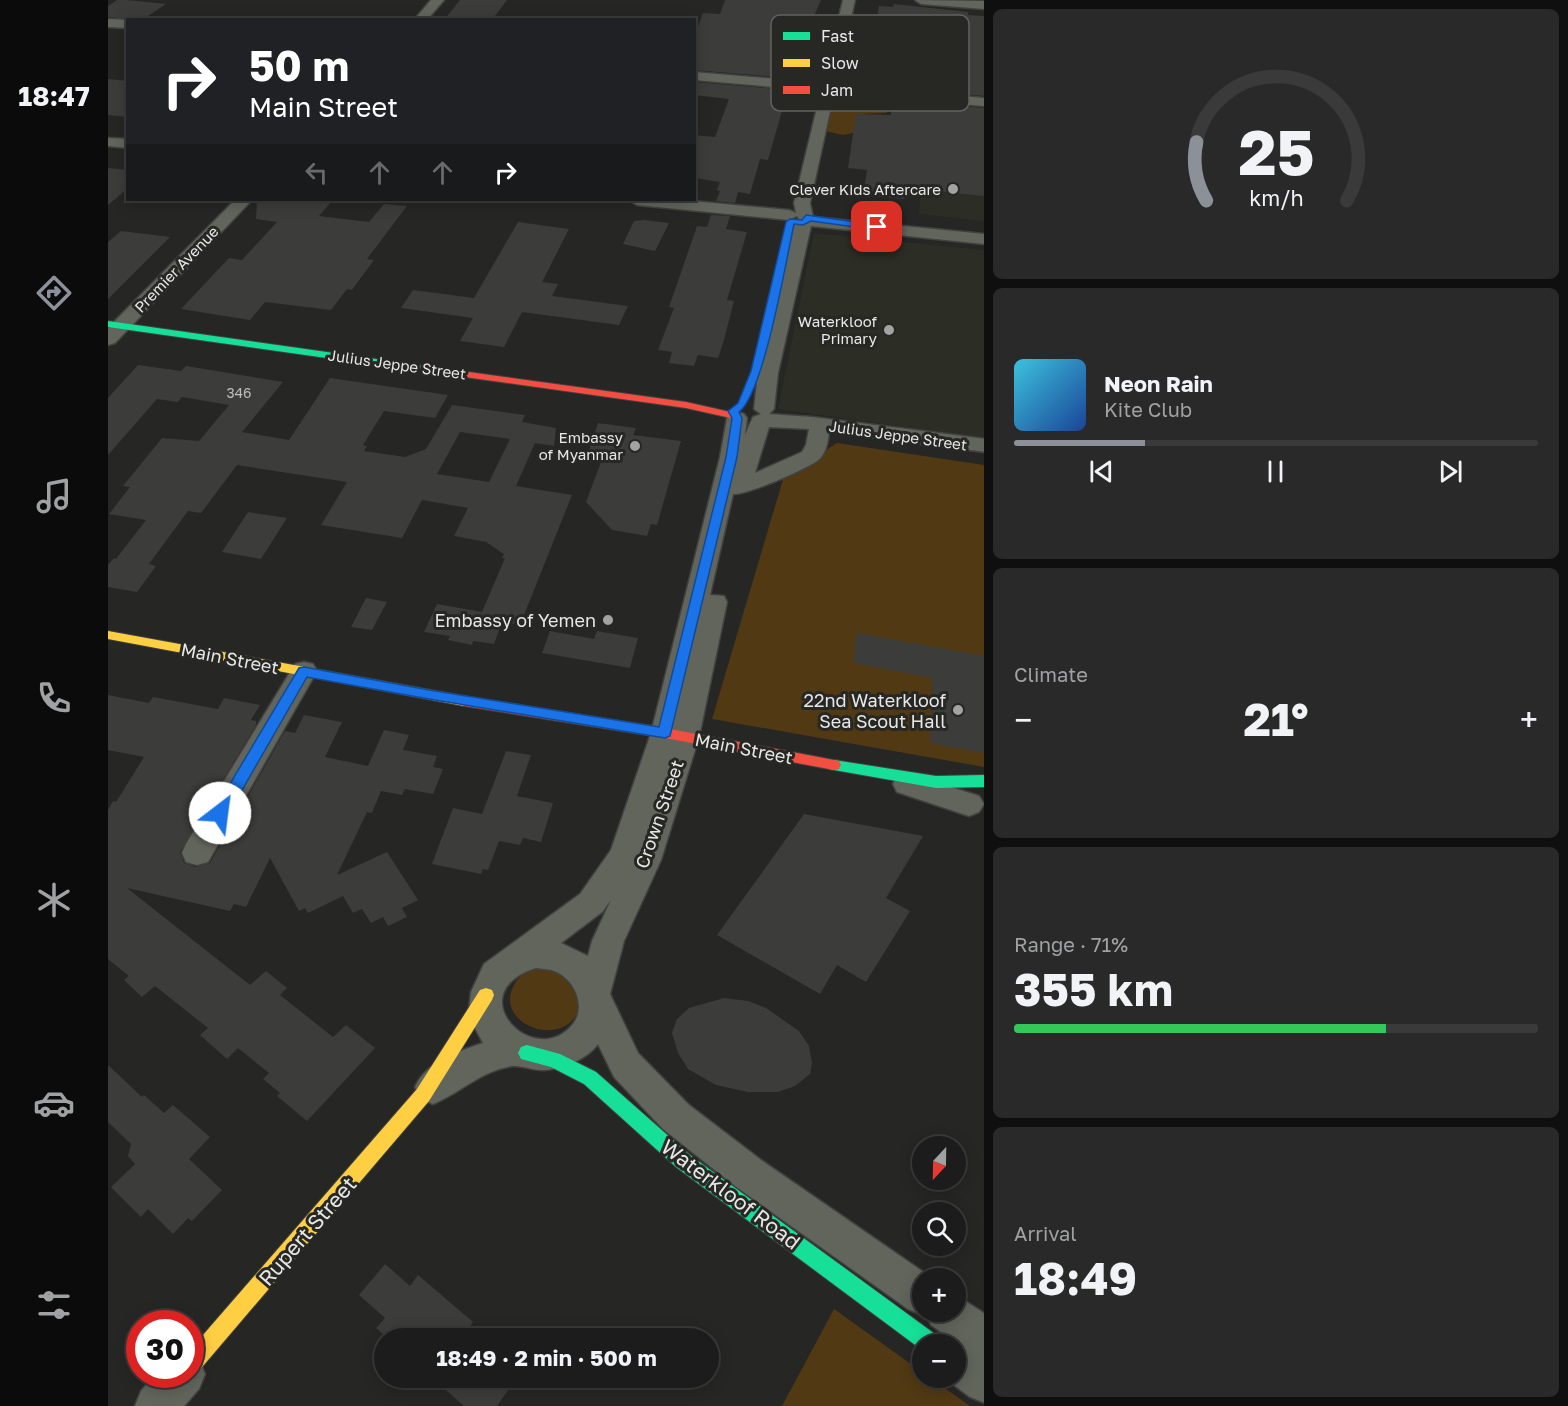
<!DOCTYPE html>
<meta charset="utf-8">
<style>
:root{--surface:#1c1c1c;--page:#292929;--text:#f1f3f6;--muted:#a0a1a3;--line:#3a3a3b;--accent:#8c9099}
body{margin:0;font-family:"Golos Text",sans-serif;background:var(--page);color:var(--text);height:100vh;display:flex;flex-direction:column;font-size:22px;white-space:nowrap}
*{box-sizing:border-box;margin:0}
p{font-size:20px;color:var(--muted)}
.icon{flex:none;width:33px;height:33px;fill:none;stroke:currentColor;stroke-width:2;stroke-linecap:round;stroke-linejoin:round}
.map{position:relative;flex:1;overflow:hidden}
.details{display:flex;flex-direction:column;gap:9px;padding:9px;background:#0f0f0f;width:584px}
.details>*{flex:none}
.banner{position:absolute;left:18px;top:18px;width:570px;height:183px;border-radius:0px;box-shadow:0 3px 15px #0003,0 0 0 2px var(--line);background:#202124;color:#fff;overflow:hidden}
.needle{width:39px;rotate:202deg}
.controls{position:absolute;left:804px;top:1136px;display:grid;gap:12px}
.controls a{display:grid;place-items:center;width:54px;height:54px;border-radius:50%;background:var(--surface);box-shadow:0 3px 15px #0003,0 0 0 2px var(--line);font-size:30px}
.speed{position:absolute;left:18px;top:1310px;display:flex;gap:12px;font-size:30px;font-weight:700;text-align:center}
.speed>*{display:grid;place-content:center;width:78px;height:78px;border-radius:50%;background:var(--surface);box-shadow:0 3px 15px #0003,0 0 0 2px var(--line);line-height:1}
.speed .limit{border:9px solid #d22;background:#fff;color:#111}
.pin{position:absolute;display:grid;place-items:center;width:51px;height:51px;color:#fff;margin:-26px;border-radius:12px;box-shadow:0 3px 9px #0006}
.me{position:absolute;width:66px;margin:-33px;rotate:30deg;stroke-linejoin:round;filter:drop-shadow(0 0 4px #0008)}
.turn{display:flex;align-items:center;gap:21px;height:126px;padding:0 24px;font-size:27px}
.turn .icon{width:78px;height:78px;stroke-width:2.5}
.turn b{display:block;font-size:42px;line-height:51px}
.lanes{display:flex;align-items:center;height:57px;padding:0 24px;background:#0003;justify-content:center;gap:30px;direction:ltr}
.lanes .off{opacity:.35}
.big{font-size:45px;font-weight:700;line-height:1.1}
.details .card{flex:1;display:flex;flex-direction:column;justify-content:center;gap:9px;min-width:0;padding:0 21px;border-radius:9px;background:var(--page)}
.details .dial{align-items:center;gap:0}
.dial svg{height:156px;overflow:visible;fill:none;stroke:var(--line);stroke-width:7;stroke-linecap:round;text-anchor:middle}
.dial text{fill:var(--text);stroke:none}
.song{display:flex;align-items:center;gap:18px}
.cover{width:72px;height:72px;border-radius:9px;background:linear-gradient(135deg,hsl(190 70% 55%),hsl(220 70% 35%))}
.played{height:6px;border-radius:3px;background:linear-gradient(90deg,var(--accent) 25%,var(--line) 25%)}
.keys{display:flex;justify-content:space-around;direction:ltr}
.heat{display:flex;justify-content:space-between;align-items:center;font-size:33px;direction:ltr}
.charge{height:9px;border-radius:4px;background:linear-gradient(90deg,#34c759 71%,var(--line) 0)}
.trip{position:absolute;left:266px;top:1328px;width:345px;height:60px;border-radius:30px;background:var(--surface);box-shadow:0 3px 15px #0003,0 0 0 2px var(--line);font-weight:700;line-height:60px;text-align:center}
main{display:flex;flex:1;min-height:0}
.menu{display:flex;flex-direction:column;width:108px;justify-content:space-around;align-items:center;background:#0b0b0b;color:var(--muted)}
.menu .icon{width:42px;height:42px}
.menu .selected{color:var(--accent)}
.menu b{font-size:27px;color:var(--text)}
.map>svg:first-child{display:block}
</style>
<main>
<nav class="menu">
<b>18:47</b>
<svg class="icon selected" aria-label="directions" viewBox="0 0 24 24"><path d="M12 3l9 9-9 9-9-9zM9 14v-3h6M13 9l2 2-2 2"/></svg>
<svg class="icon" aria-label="music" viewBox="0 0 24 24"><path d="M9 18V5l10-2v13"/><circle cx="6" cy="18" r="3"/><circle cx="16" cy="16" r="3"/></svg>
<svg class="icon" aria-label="phone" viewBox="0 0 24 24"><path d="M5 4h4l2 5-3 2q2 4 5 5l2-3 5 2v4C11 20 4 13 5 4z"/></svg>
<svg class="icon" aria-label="climate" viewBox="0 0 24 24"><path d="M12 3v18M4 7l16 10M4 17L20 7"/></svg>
<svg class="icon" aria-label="car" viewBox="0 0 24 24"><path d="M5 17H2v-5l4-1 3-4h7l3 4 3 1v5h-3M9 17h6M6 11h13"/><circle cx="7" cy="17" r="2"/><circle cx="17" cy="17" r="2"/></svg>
<svg class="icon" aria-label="filters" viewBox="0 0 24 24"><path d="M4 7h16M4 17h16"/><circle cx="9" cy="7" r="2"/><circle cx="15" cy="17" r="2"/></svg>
</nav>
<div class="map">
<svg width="877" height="1406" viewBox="0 0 877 1406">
<rect width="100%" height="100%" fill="#262625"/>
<path fill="#2c2d25" d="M815 158 876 164V221L811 214Z
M706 233 876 250V438L670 409Z"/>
<path fill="#513913" d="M724 91 826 101V103L812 110 790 106 778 113 755 114 750 119V132L735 135 713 130 721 105 750 107 723 98Z
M729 443 876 465V767L604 719 676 476Z
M436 966 448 968 472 989C471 996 473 1005 470 1012 453 1049 385 1024 406 985 412 973 424 969 436 966Z
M726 1309 814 1372V1377H821L862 1406H674Z"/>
<path fill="#3c3c3a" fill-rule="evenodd" d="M9 0H19L58 4 34 20 0 17V6Z
M352 0H399L384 20H336Z
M617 0H713L691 51 684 78 586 70V38L595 13 612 14Z
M786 4 860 12V15L876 16V96L836 92 837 61 783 56 784 54 763 52 771 6 785 7Z
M0 79 20 81V117L0 115Z
M586 82 680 90 660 160 652 159 642 194 630 192 627 203 608 201 612 191 609 190 612 182 586 178V135L607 137 621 99 586 95Z
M835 105 876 108V196L827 191 826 194 797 191 796 199 755 195 759 170 740 168 748 114 783 115V106L823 109V107L835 108Z
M0 168 20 170V188L0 205Z
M149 200H225L211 216 261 222 276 204 299 206 259 259 266 260 244 290 239 289 223 310 157 302 142 320 73 309 121 258 134 260 169 222 148 219Z
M603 215 622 216 618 229 639 232 619 300 626 301 616 340 610 358 590 355 586 366 561 363 564 352 550 350 566 308 561 307 589 226 599 227Z
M536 220 561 223 547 251 515 244 526 221Z
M410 222 461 229 434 282 450 284 444 296 520 306 511 325 414 312 396 347 352 341 365 318 293 308 305 290 366 298Z
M13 231 62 237 0 299V242Z
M30 365 73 371 78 366 175 382 134 432 181 440 222 378 340 395 327 418 276 411 255 445 259 446 256 451 297 457 318 449 344 405 417 415 414 422 448 428 446 446 427 443 408 486 464 495 412 625 394 622 386 644 365 641 364 645 340 640 342 636 316 632 329 604 374 612 397 558H394L396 554 378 542 346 536 360 508 314 500 294 538 213 525 239 482 129 465 93 513 80 511 41 564 48 566 29 592 0 587V565L6 558 8 559 38 520 1 514 22 487 15 486 54 438 91 441 121 405 74 397 70 402 49 399 0 455V398ZM352 432 402 439 381 482 329 474Z
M490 423 528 428 525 435 573 441 549 525 543 524 539 536 504 530 478 502 496 454 481 451Z
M140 512 179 518 153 559 114 552Z
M258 598 279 602 264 630 243 627Z
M442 631 486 639 489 631 530 638 522 668 434 653Z
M749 633 876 656V753L822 743 824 678 745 663Z
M0 695 41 703 45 697 110 709 116 698 152 705 143 720 148 721V725L72 852 76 863 88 867 102 863 177 731 187 733 196 715 234 722 217 757 260 766 276 730 301 735 295 750 329 756 325 767 335 769 325 794 297 789 294 795 273 791 264 813 259 812 229 875 279 852 310 900 294 908 299 917 280 926 275 917 263 923 254 909 245 913 235 896 200 913 197 908 191 911 162 858 138 907 126 904 122 911 19 888 142 985 158 971 179 988 172 995 225 1037 238 1025 267 1048 199 1121 169 1096 172 1093 155 1079 161 1073 130 1048 119 1059 92 1035 100 1028 47 986 34 997 16 980 21 976 0 959V810L5 801 8 802 36 757 0 750Z
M398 751 423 755 409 796 445 803 433 842 415 838 412 845 391 841 380 870 375 869 373 874 324 864 345 808 374 814Z
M696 814 815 836 778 898 802 911 758 982 729 965 712 994 609 935Z
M616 998 640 1001 658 1008 691 1031 701 1046 704 1063 702 1074 687 1086 670 1092H640L608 1085 580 1069 570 1053 564 1033 569 1019 581 1008Z
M0 1065 34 1097 36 1095 56 1113 65 1105 102 1137 81 1159 114 1190 84 1221 80 1218 65 1234 40 1209 33 1217 3 1187 27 1164 20 1156 23 1144 0 1122Z
M277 1264 302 1286 310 1275 365 1322 354 1338H279L268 1328 277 1318 251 1295Z
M323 1377H409L389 1406H356Z"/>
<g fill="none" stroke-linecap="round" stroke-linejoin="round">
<g stroke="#414140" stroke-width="3">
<path id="street" d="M323 0H336L319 20H306Z
M735 0H747L728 85 877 98V106L726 93 702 203 705 217 877 234V244L703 226 670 373 666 409 661 414 704 417 877 439V452L721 432C720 442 718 455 709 461 696 470 639 495 625 494L602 595 616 596 619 602 591 737 553 860 516 941 502 994 530 1053 581 1105 653 1160 824 1278H814V1311H848V1295L877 1314V1403L862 1397 835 1377H848V1344H839L846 1341 823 1325 818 1313 814 1315 800 1309 627 1186 555 1129 506 1077 490 1044C479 1059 455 1069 437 1070 426 1071 414 1065 405 1066 374 1070 352 1093 325 1104L313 1099 307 1087C318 1062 351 1051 375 1043L367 1028 361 1010 363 992 376 964 472 894 503 850 543 733 612 457 619 418 622 414 629 412 636 414 639 418 637 435 645 417 653 414 646 409 650 373 687 223 691 219 689 216 681 220 529 205 521 200H573L681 210 688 213 686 203 713 91 586 80V72L715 83ZM661 427 701 429 698 445 694 452 647 473ZM503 900 484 941 480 956 453 943 494 912ZM428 968C434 969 441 969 446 971 466 978 479 1006 465 1024 427 1072 349 993 428 968Z
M807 0 877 1V9L813 4Z
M0 19 20 20V28L0 27Z
M0 138 20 139V148L0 146Z
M127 200H144L7 343 0 345V328Z
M196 662 205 664 209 671 100 862 89 865 78 862 74 853 78 844 187 664Z
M799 773 871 796 876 804 871 812 861 816 789 792 785 784 789 776Z
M82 1356 91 1359 97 1374 91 1389 76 1406H27L33 1391 48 1374H82Z"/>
</g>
<g stroke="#414140" stroke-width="2">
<path id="fast" d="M0 321 339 369 344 372 339 375 0 327Z
M726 760 828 776 877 775V787L828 788 726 770 721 769 719 765 721 761Z
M419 1045 452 1054 488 1072 582 1155 831 1337 834 1344H814V1350L568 1167 476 1084 443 1067 413 1059 410 1053 413 1047Z"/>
</g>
<g stroke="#414140" stroke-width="2">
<path id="slow" d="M0 631 356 696 363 701 356 706 0 639Z
M378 988 384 990 386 995 384 1000 321 1101 89 1373 82 1376 76 1374H82V1350L309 1089 372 990Z"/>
</g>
<g stroke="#414140" stroke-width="2">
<path id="jam" d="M339 369 578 402 631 414 632 416 627 419 578 408 335 374 334 372Z
M356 696 557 728 726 760 731 761 733 765 731 769 726 770 557 738 356 706 349 701Z"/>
</g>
<use href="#street" fill="#61655c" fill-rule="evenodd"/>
<use href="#fast" fill="#16e098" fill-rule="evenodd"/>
<use href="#slow" fill="#ffcf43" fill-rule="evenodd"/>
<use href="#jam" fill="#f24e42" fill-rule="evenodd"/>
</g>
<path fill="#1a73e8" stroke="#114b97" stroke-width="1.5" d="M698 215 769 225 773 227 769 230 703 221 695 225 686 224C678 261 656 393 631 412L634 418 629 457 562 736 557 738 321 699 199 677 118 818H107L105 813 107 809 191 668 196 667 321 690 551 727 618 457 624 418 620 411 630 403 643 371 678 222 682 219 694 220Z"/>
<g fill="#a3a3a2" stroke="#272724" stroke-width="2">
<circle cx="845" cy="189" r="6"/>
<circle cx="781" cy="330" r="6"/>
<circle cx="527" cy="446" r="6"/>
<circle cx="500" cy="620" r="6"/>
<circle cx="850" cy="710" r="6"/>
</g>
<g text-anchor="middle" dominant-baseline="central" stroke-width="6" stroke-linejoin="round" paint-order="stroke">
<g font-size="14" fill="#bcbcba">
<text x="131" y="392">346</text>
</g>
<g font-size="15" fill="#e7e7e5" stroke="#272724" text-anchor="end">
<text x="833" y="189">Clever Kids Aftercare</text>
<text x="769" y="321">Waterkloof<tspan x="769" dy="17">Primary</tspan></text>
<text x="515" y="437">Embassy<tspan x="515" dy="17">of Myanmar</tspan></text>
</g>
<g font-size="15" fill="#e7e7e5" stroke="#272724">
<text transform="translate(68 269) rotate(-46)">Premier Avenue</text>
<text transform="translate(289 364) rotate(8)">Julius Jeppe Street</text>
<text transform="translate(790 435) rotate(8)">Julius Jeppe Street</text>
</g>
<g font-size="18" fill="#e7e7e5" stroke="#272724" text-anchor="end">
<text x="488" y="620">Embassy of Yemen</text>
<text x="838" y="700">22nd Waterkloof<tspan x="838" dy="21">Sea Scout Hall</tspan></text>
</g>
<g font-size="18" fill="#e7e7e5" stroke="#272724">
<text transform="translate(122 658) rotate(11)">Main Street</text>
<text transform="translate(636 748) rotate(11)">Main Street</text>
<text transform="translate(551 814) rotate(-71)">Crown Street</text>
</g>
<g font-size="21" fill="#e7e7e5" stroke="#272724">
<text transform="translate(623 1194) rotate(37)">Waterkloof Road</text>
<text transform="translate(199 1231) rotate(-49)">Rupert Street</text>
</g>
</g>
<rect x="663" y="15" width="198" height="96" rx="9" fill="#272724" stroke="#61615e" stroke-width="1.5"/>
<rect x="675" y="32" width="27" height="8" fill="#16e098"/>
<rect x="675" y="59" width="27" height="8" fill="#ffcf43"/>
<rect x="675" y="86" width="27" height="8" fill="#f24e42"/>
<g font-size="16" fill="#e7e7e5">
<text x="713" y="42">Fast</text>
<text x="713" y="69">Slow</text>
<text x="713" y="96">Jam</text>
</g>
</svg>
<div class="controls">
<a><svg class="needle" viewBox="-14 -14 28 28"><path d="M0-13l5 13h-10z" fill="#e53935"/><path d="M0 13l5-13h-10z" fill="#a0a1a3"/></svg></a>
<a><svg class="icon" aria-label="search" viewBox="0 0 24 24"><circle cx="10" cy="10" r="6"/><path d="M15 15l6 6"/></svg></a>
<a>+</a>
<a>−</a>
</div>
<div class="speed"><div class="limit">30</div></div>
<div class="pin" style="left:769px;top:227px;background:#d93025"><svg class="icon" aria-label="arrive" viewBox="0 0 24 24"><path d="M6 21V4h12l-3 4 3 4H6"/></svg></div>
<svg class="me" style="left:112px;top:813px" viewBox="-20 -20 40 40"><circle r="19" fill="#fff"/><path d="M0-13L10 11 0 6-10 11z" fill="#1a73e8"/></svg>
<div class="trip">18:49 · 2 min · 500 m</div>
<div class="banner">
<div class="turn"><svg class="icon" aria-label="right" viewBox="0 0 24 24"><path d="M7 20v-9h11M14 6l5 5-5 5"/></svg><div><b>50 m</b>Main Street</div></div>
<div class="lanes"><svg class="icon off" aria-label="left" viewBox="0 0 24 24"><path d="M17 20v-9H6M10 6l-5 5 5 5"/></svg><svg class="icon off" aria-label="ahead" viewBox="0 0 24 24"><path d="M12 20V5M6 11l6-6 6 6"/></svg><svg class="icon off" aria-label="ahead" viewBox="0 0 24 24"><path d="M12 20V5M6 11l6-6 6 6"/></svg><svg class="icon" aria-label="right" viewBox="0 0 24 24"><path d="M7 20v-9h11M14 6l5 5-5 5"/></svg></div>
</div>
</div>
<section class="details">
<div class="card dial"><svg viewBox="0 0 100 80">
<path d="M14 69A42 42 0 1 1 86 69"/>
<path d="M14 69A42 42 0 0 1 9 39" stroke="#8c9099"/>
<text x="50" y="56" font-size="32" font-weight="700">25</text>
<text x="50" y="72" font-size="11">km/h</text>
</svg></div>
<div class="card">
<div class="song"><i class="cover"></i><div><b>Neon Rain</b><p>Kite Club</p></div></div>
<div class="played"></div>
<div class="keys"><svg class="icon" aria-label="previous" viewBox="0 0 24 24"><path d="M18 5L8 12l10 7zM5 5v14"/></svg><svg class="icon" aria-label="pause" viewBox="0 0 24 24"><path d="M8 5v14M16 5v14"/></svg><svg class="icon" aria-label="next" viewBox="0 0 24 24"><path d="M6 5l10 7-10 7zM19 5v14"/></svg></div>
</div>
<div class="card"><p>Climate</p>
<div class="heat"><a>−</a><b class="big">21°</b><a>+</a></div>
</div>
<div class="card"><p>Range · 71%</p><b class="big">355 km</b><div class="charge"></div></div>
<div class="card"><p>Arrival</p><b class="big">18:49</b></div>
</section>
</main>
